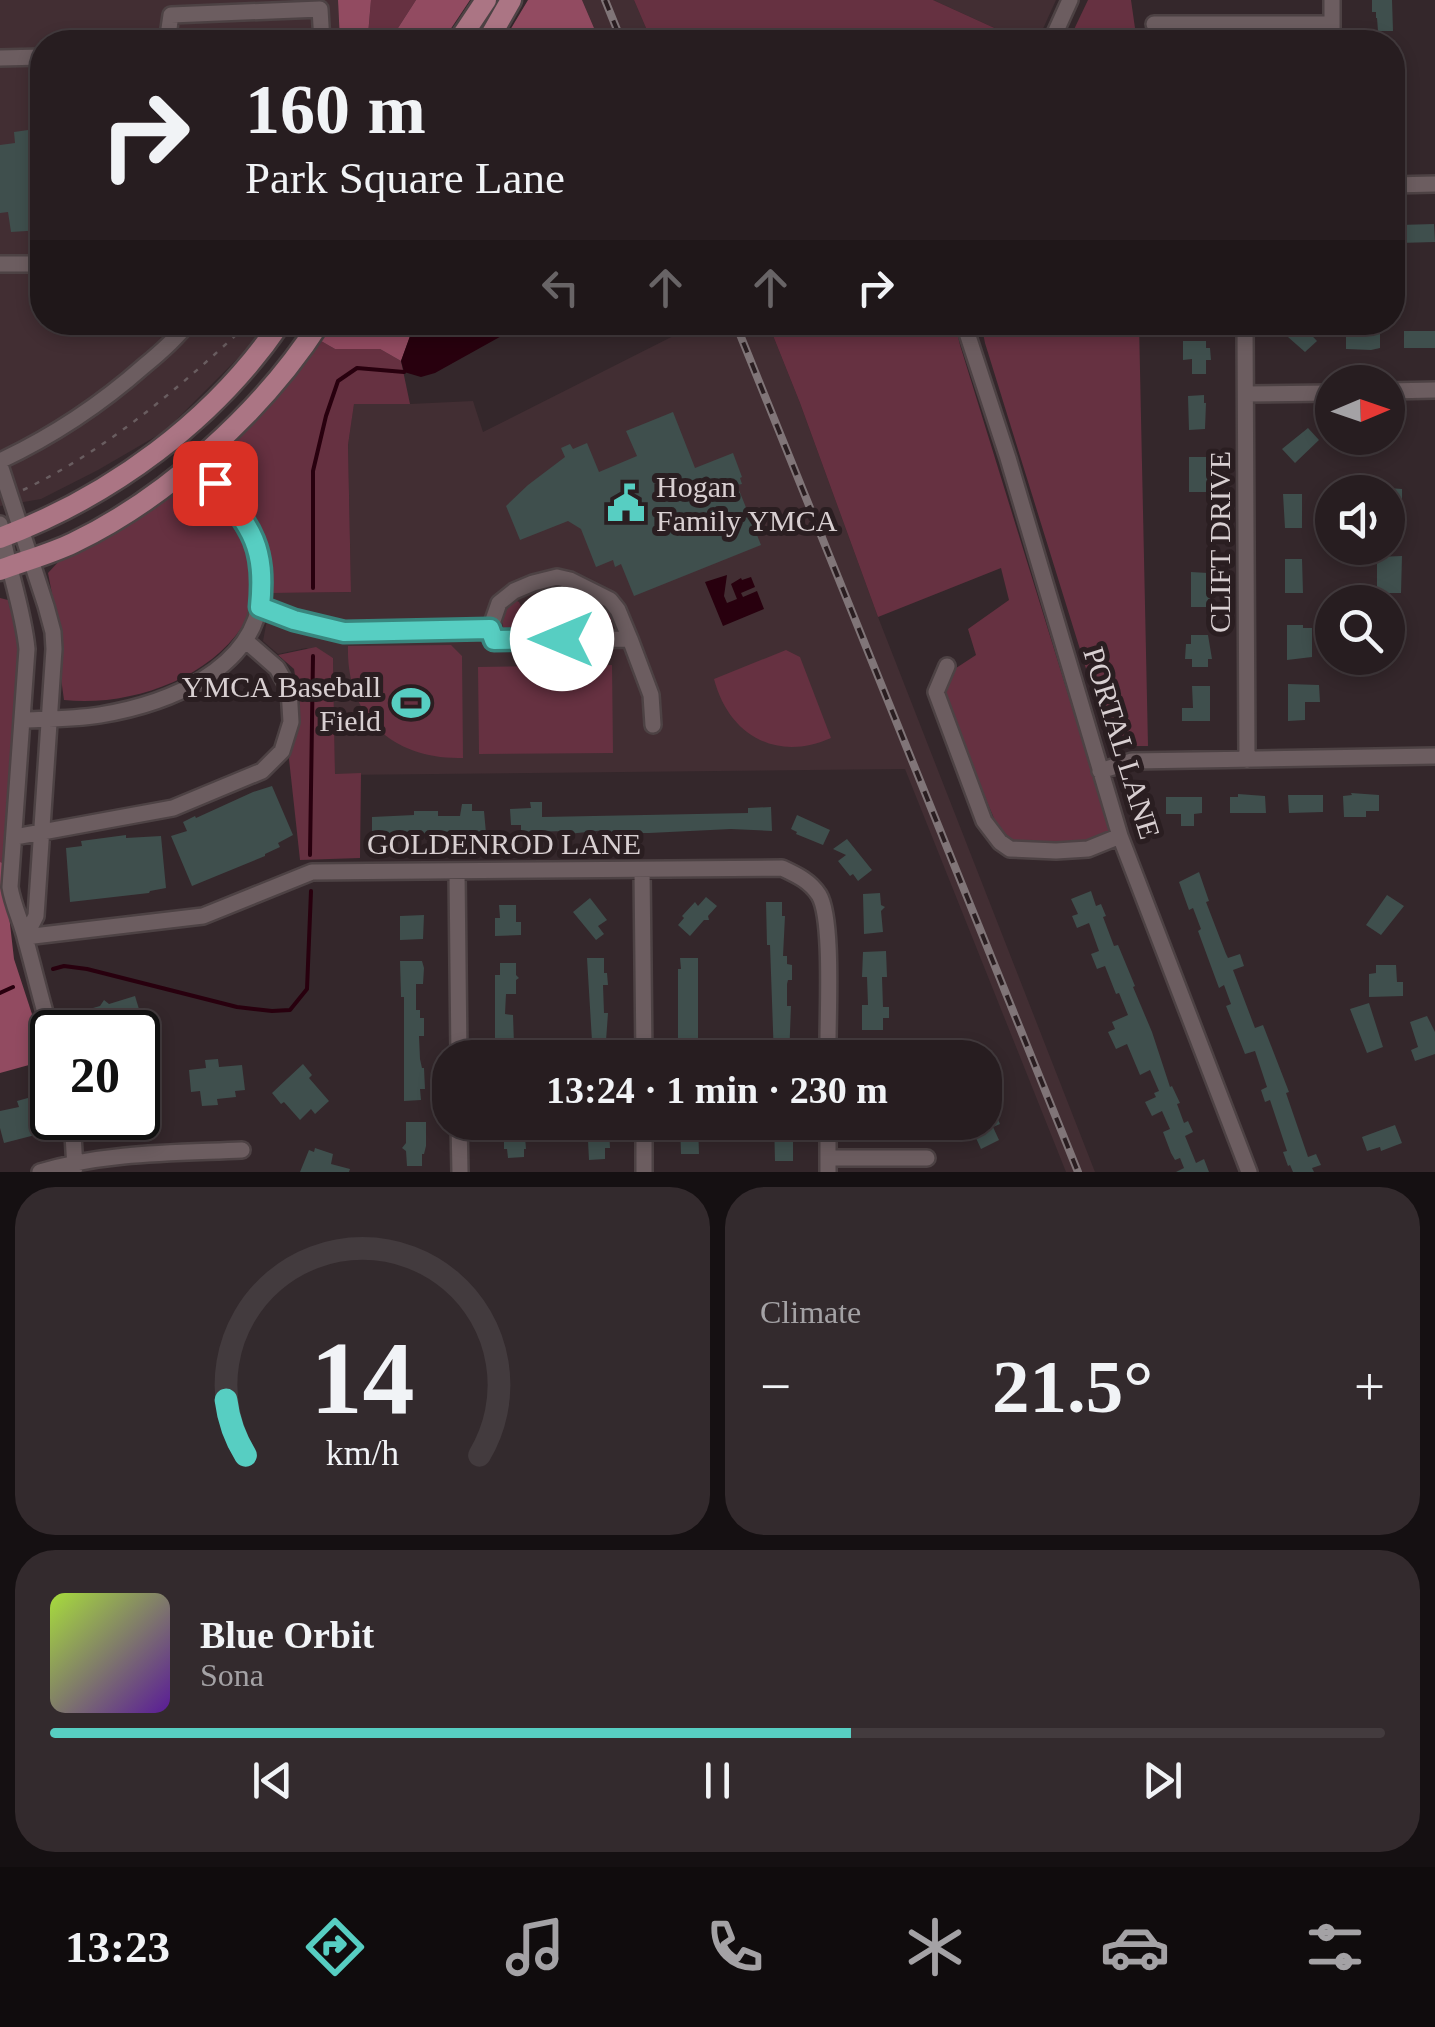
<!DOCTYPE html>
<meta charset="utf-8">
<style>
:root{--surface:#271d20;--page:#332a2d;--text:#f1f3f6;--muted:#a4a2a5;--line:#433b3e;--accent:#57cec2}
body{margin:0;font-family:"Times New Roman",serif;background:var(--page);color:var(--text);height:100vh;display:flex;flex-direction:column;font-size:38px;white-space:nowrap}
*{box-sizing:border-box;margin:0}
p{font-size:32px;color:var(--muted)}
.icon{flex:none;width:55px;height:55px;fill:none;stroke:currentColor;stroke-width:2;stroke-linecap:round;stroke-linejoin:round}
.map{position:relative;height:1172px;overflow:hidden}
.panel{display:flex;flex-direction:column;gap:15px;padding:15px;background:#151012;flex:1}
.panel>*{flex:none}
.hud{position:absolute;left:30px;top:30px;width:1375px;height:305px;border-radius:40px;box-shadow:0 5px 15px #0003,0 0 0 2px var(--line);background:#271d20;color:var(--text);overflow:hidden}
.needle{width:65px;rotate:88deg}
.fabs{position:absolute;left:1315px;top:365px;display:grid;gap:20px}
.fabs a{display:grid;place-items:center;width:90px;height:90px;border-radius:50%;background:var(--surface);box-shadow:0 5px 15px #0003,0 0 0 2px var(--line);font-size:50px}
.speed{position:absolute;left:30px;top:1010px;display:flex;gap:20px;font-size:50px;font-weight:700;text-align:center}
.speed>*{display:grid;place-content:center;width:130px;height:130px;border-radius:50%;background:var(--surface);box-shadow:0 5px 15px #0003,0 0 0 2px var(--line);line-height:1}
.speed .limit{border:5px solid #111;border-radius:15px;background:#fff;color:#111}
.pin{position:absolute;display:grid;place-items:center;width:85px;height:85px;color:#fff;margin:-42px;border-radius:20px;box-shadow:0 5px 15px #0006}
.me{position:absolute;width:110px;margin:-55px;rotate:270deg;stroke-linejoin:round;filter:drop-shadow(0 0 8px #0008)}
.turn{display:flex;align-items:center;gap:35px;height:210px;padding:0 50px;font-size:45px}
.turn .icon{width:130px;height:130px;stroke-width:2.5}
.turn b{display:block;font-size:70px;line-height:85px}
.lanes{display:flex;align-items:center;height:95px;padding:0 50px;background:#0003;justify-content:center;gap:50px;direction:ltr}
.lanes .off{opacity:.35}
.big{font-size:75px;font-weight:700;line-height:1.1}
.panel .tile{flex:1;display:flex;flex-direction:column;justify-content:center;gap:15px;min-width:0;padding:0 35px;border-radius:40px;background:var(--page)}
.panel .dial{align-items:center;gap:0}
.dial svg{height:260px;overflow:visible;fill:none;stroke:var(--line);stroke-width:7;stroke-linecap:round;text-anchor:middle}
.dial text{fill:var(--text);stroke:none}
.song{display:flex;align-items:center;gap:30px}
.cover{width:120px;height:120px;border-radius:15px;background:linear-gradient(135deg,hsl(80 70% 55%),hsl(270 70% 35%))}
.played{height:10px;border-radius:5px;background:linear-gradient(90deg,var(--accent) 60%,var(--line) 60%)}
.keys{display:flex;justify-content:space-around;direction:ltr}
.heat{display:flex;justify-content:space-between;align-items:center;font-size:55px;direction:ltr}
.panel .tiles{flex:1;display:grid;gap:15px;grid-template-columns:1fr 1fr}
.tile:last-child{grid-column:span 2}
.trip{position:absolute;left:432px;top:1040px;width:570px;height:100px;border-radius:40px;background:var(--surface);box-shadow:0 5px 15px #0003,0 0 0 2px var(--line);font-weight:700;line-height:100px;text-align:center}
.tabs{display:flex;height:160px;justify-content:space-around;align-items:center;background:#100c0d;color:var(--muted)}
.tabs .icon{width:70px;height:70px}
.tabs .active{color:var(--accent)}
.tabs b{font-size:45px;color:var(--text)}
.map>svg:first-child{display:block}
</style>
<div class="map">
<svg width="1435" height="1172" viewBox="0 0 1435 1172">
<rect width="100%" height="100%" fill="#34272b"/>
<path fill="#422e33" d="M0 0H338L340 42H42V322L262 323 260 336 165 431 98 470 41 499 0 506Z
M582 0H634L652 42H600Z
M933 0H1056L1037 42H1025Z
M699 323H768L800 403 878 617 1095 1172H1066L905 769 335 775 333 658 306 648 278 654 263 641 272 593 351 592 348 445 354 403 410 404 473 401 483 432Z"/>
<path fill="#663141" d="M371 0H416L389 42H375L368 36Z
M634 0H933L1025 42H652Z
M1088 0H1131L1137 42H1068Z
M768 323H955L960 345 1111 833 1091 845H1047L1016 842 998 828 942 694 950 672 976 655 968 629 1009 600 1001 568 878 617 800 403Z
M981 323H1139L1148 746H1110L985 343Z
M321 341 335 349H380L401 361 410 404H354L348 445 351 592 272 593C273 568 270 545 258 523 243 494 221 493 222 454Z
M202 484C217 502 240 523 249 545 254 557 254 578 252 591 250 603 249 616 242 627 206 681 126 707 64 700L61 678 59 630 48 573 59 561 131 521 178 491 187 486Z
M548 587 567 588 564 601 594 614 602 608 609 611 612 619 608 628 602 632 597 630 596 620 516 621 515 632 504 631C500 618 505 610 515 600L519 602 523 610 549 601Z
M0 598 8 600 19 642 3 863 0 862Z
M451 645 462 656 463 758C393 760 346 717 348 646Z
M316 647 333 658 335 774 361 773 360 858 300 860 289 759 300 704 294 669 278 655Z
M786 650 800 657 831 738C777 762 729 736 714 679Z
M612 665 613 753 479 754 478 667Z"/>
<path fill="#924b61" d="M338 0H371L368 35 375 42H340Z
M416 0H470L442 42H389Z
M528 0H582L600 42H503Z
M333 323V322L415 323 401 361 380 349H335L321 341Z
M0 862 3 863 14 959 47 1060 0 1073Z"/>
<path fill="#28000e" d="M415 322H525V323L435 373 421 377 404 372 401 361Z
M727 575 724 596 727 603 737 599 731 584 741 578 742 580 751 577 755 587 741 593 743 597 757 591 764 609 723 626 705 582Z"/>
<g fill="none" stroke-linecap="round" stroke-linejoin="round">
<path stroke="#28000e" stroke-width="4" d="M313 588V471L326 416 338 381 357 368 404 372
M310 855 313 656
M53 969 64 966 87 969 237 1007 272 1011 290 1010 307 989 311 891
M0 993 13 987"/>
</g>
<path fill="#3f4f4d" d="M1372 0H1392L1393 31H1378L1377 18H1376V12H1372Z
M42 128V230L11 232 8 212 0 213V145L15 143 14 132Z
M1434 224 1435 242 1399 243V225Z
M1288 322H1299L1317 341 1305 352 1280 330Z
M1366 328H1377V332H1380V348L1371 350 1346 349V333L1366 332Z
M1404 331H1435V348H1404Z
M1183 341H1206V348H1210L1211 360H1206V374H1192V359L1183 360Z
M1204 395V403H1206L1205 429 1189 430 1188 396Z
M673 412 695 468 733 453 742 477 740 478 742 484 737 485 761 545 634 596 621 564 615 567 613 560 596 567 581 529 568 521 520 540 506 506 528 485 565 457 561 448 570 444 573 449 587 443 599 472 637 456 626 431Z
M1308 428 1319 440 1295 463 1282 449Z
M1189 457H1206L1208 483H1206V492H1189Z
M1388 488 1402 489V524H1388Z
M1283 494H1302V528H1285Z
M1402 556 1401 593H1377V557Z
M1285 559H1302L1303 593H1285Z
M1191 572 1208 573 1210 599H1208V607H1191Z
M1287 625H1303V628H1312V657L1287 660Z
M1191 635H1208L1212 659H1208V667H1192V659H1185L1186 644H1191Z
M1288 684 1319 685 1320 702H1305V720L1288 721Z
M1192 686H1210V721H1182V708H1193Z
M272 786 293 835 278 843 280 847 265 854V856L192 886 171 836 187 831 183 822 195 816 196 818 253 792Z
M1351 793 1379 795V811H1366V817H1344L1343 796 1352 795Z
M1238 794 1265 796 1266 813H1230V797H1238Z
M1288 795H1323V812L1289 813Z
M1166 797H1202V813L1194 814V826H1181V814H1166Z
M530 802H542V817L748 813V808L771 807 772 831 731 829 649 833H606V830L568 834V831L521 832V825H511L510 809 531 808Z
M462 804H472V811H484L486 833 472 834V832L372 835V817L414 815V811H438V816H460Z
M797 815 830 830 823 845 796 834 797 832 791 829Z
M126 835V838L161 836 166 888 150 891 149 893 70 902 66 848 82 846 81 841Z
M847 839 872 870 858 881 853 874 850 876 838 861 846 855 833 849Z
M1199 872 1209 901 1206 902 1226 954 1228 958 1240 954 1244 966 1233 970 1255 1028 1263 1025 1289 1092 1286 1093 1308 1157 1316 1154 1321 1165 1312 1168 1314 1172H1293L1290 1165 1288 1166 1283 1152 1287 1151 1270 1100 1265 1102 1261 1090 1267 1087 1255 1051 1245 1054 1226 1006 1231 1004 1224 985 1219 988 1198 931 1201 929 1193 908 1189 910 1179 882Z
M1091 891 1096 906 1101 904 1106 916 1103 917 1114 946 1118 945 1135 986 1133 987 1152 1032 1170 1087 1172 1086 1180 1103 1177 1104 1184 1123 1188 1121 1193 1132 1185 1136 1196 1163 1204 1159 1209 1172H1176L1184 1168 1180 1158 1175 1160 1171 1153 1163 1132 1170 1129 1162 1111 1152 1116 1145 1102 1156 1097 1154 1093 1159 1091 1150 1070 1140 1075 1127 1044 1116 1049 1108 1032 1115 1029 1112 1022 1128 1015 1119 993 1116 994 1105 966 1097 969 1091 954 1099 951 1089 923 1077 928 1072 916 1078 914 1071 899Z
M880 893 881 905 885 907 881 911 883 932 864 934 863 894Z
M1387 895 1404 906 1381 935 1366 925Z
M706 897 717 906 708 916 709 920H704L690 936 678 925 684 918 682 916 695 902 698 906Z
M590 898 607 920 598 926 604 934 596 940 573 912Z
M766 902H782V916H785L783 956H787V964L792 965V980H788L787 984V1006H791L789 1058H774L770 945H767Z
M499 905H516V922H521V935L495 936V918H500Z
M424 915 423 939 400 940V916Z
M886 951 887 977H882L883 1007H889V1018H883V1030H862V1005H868L867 977H862L863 952Z
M587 958H604V973H607L608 985H603L604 1013H608L606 1041H592Z
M680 958H698V1042L678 1043V969H681Z
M400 961H422L424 968 423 984H416V1010H420V1018H424V1036H419L420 1059 422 1068H424L425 1089H420L421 1100 404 1101V997H401Z
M500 963H516V975L519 978 516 980V994H506L505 1014 513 1015 514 1045 495 1046V975H500Z
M1376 965H1396L1397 982H1403V996L1369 997V974L1376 973Z
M135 996 146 1032H94L91 1022 96 1020 93 1008 100 1006 104 1000 109 1004Z
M1369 1003 1383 1047 1367 1053 1350 1009Z
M1427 1016 1435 1032V1054L1415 1061 1411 1050 1418 1047 1410 1022Z
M218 1059 219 1067 242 1065 245 1090 235 1091 236 1097 217 1099 218 1105 202 1106 200 1091 191 1092 189 1070 206 1068 205 1060Z
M303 1064 312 1075 309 1078 329 1101 315 1114 311 1109 300 1120 284 1102 281 1104 272 1093Z
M35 1096 43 1127 38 1129 39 1134 4 1143 0 1128V1111L19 1107 17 1101Z
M995 1113 1000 1124 993 1127 999 1140 981 1149 971 1127 978 1122H985V1118Z
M406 1122H426V1146L424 1154H422V1166H407L406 1151 402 1148 406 1143Z
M587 1122H605V1129H609L610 1148H605V1159L589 1160Z
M680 1122 698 1123 699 1154H681Z
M774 1122H793V1161H775Z
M496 1124H524L526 1149H524V1157L508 1158 507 1149H504V1135H496Z
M1395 1125 1402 1143 1381 1151 1380 1147 1367 1151 1362 1137Z
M315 1148 333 1154 331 1164 350 1169 349 1172H300L309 1150 314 1152Z"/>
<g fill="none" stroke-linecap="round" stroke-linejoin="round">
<g stroke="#4d4244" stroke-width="20">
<path id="minor" d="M1332 0V42
M1154 24H1332
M167 42 171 15 320 9 322 42
M1051 42 1070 0
M0 58 42 57
M1392 185 1435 184
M0 264H42
M966 322 968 336 1008 458 1120 836 1249 1172
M1245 322 1247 760
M1388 391 1435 390
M1246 394 1332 393
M0 461C53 436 100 405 144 366 160 353 176 339 189 322
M0 465 46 606 53 632 54 649 36 916 25 937
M178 476 197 477 215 483
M0 524C7 566 23 607 27 649L10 887C13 906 22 923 26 941 35 973 42 1005 52 1036
M260 607 294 619 344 632 490 629 495 640 630 639 651 695 653 725
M490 629 499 603 514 591 533 583 557 577 570 580 610 600 618 610 630 639
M947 666 936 692 984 821 1000 842 1010 849 1056 851 1088 849 1120 836
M23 720C49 719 75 719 100 715 166 704 254 671 261 595 263 578 263 557 256 541 239 502 207 495 214 447
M1100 771 1132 761 1435 756
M15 837 173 808 262 771 282 751 291 722 289 689 277 668 245 640
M642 870 644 1058
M457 871 459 1058
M25 937 203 916 312 872 782 868C797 875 810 881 819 895 834 920 827 1024 828 1058
M72 1118 75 1168
M459 1122 460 1172
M644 1122V1172
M828 1122V1172
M828 1158H927
M40 1172C104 1152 176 1153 242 1150"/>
</g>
<g stroke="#4d4244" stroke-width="25">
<path id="major" d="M458 42 486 0
M487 42 511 0
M0 538C111 496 214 421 281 322
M0 570C24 561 50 554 73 543 167 498 264 410 320 322"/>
</g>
<path stroke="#695d60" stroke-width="2.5" stroke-dasharray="5 8" stroke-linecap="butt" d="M23 490C109 449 180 387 250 322"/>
<use href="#minor" stroke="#6c5d60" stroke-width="15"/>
<use href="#major" stroke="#ab7584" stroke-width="20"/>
<g stroke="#807578" stroke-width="8">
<path id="rail" d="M605 0 622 42
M735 322 1078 1172"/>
</g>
<use href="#rail" stroke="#2a1e21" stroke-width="4" stroke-dasharray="11" stroke-linecap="butt"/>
</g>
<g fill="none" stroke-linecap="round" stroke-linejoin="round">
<g stroke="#39867e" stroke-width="25">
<path id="route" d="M215 483C252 529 266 546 260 607L294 620 344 632 490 629 494 640 562 639"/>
</g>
<use href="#route" stroke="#57cec2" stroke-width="18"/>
</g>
<defs>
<g id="civic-bare" transform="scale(3)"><path d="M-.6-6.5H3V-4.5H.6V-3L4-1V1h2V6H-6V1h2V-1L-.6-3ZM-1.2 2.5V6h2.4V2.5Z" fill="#57cec2" stroke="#2a1e21" stroke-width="2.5" paint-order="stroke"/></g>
<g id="stadium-bare" transform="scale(3)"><path d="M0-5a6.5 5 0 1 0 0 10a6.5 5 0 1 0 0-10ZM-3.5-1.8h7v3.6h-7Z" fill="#57cec2" stroke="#2a1e21" stroke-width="2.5" paint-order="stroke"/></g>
</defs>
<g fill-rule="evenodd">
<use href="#civic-bare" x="626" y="503"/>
<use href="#stadium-bare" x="411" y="703"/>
</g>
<g text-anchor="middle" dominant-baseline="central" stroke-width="10" stroke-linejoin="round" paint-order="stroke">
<g font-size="30" fill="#d8cfd1" stroke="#2a1e21" text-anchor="start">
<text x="656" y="486">Hogan<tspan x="656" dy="34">Family YMCA</tspan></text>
<text x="381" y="686" text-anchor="end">YMCA Baseball<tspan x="381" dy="34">Field</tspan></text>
</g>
<g font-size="30" fill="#d8cfd1" stroke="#2a1e21">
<text transform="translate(1219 542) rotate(-90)">CLIFT DRIVE</text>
<text transform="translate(1122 743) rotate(73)">PORTAL LANE</text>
<text x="504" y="843">GOLDENROD LANE</text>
</g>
</g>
</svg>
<div class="fabs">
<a><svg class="needle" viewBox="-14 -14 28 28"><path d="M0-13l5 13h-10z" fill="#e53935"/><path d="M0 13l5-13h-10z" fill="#a4a2a5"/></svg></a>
<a><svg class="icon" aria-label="sound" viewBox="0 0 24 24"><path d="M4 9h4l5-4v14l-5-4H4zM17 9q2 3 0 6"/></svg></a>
<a><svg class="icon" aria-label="search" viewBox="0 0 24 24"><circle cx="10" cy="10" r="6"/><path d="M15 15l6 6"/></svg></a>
</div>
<div class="speed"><div class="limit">20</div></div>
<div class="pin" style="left:215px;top:483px;background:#d93025"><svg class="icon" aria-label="arrive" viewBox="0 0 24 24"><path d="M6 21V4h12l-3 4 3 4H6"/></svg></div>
<svg class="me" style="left:562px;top:639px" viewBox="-20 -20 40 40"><circle r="19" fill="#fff"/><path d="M0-13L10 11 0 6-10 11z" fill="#57cec2"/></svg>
<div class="trip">13:24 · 1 min · 230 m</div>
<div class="hud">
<div class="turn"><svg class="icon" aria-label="right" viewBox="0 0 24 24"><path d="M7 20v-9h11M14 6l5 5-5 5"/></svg><div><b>160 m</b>Park Square Lane</div></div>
<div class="lanes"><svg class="icon off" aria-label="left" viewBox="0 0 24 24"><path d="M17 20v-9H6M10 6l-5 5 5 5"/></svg><svg class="icon off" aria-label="ahead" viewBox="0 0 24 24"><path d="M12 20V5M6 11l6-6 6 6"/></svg><svg class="icon off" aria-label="ahead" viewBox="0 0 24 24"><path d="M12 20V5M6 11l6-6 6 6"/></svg><svg class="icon" aria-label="right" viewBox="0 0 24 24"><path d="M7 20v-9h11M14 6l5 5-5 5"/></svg></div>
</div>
</div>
<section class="panel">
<div class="tiles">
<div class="tile dial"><svg viewBox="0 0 100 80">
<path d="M14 69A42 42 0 1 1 86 69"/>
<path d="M14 69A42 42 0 0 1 8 52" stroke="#57cec2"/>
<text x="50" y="56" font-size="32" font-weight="700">14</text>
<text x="50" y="72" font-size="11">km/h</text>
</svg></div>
<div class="tile"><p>Climate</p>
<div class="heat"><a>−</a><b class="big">21.5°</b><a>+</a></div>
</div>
<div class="tile">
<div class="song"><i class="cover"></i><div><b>Blue Orbit</b><p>Sona</p></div></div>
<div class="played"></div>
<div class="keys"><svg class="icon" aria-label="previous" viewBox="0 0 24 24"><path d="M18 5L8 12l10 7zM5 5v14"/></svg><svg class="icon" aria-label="pause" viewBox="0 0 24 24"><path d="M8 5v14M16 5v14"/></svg><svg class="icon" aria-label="next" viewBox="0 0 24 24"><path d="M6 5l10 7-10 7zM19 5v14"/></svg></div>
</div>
</div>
</section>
<nav class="tabs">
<b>13:23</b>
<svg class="icon active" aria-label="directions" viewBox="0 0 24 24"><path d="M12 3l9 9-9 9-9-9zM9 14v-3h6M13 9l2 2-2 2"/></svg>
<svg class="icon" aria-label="music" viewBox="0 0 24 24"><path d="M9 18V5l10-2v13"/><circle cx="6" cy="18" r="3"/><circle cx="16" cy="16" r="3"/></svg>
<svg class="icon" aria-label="phone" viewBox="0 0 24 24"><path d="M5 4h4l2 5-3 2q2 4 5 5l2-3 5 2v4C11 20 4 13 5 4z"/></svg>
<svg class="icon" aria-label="climate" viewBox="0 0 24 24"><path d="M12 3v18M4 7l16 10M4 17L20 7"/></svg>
<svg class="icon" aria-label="car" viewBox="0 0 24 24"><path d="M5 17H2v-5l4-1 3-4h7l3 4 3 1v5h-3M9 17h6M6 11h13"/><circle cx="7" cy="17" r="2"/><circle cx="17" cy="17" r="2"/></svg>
<svg class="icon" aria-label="filters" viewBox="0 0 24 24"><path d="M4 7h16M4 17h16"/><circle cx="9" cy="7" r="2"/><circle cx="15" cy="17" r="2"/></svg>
</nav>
